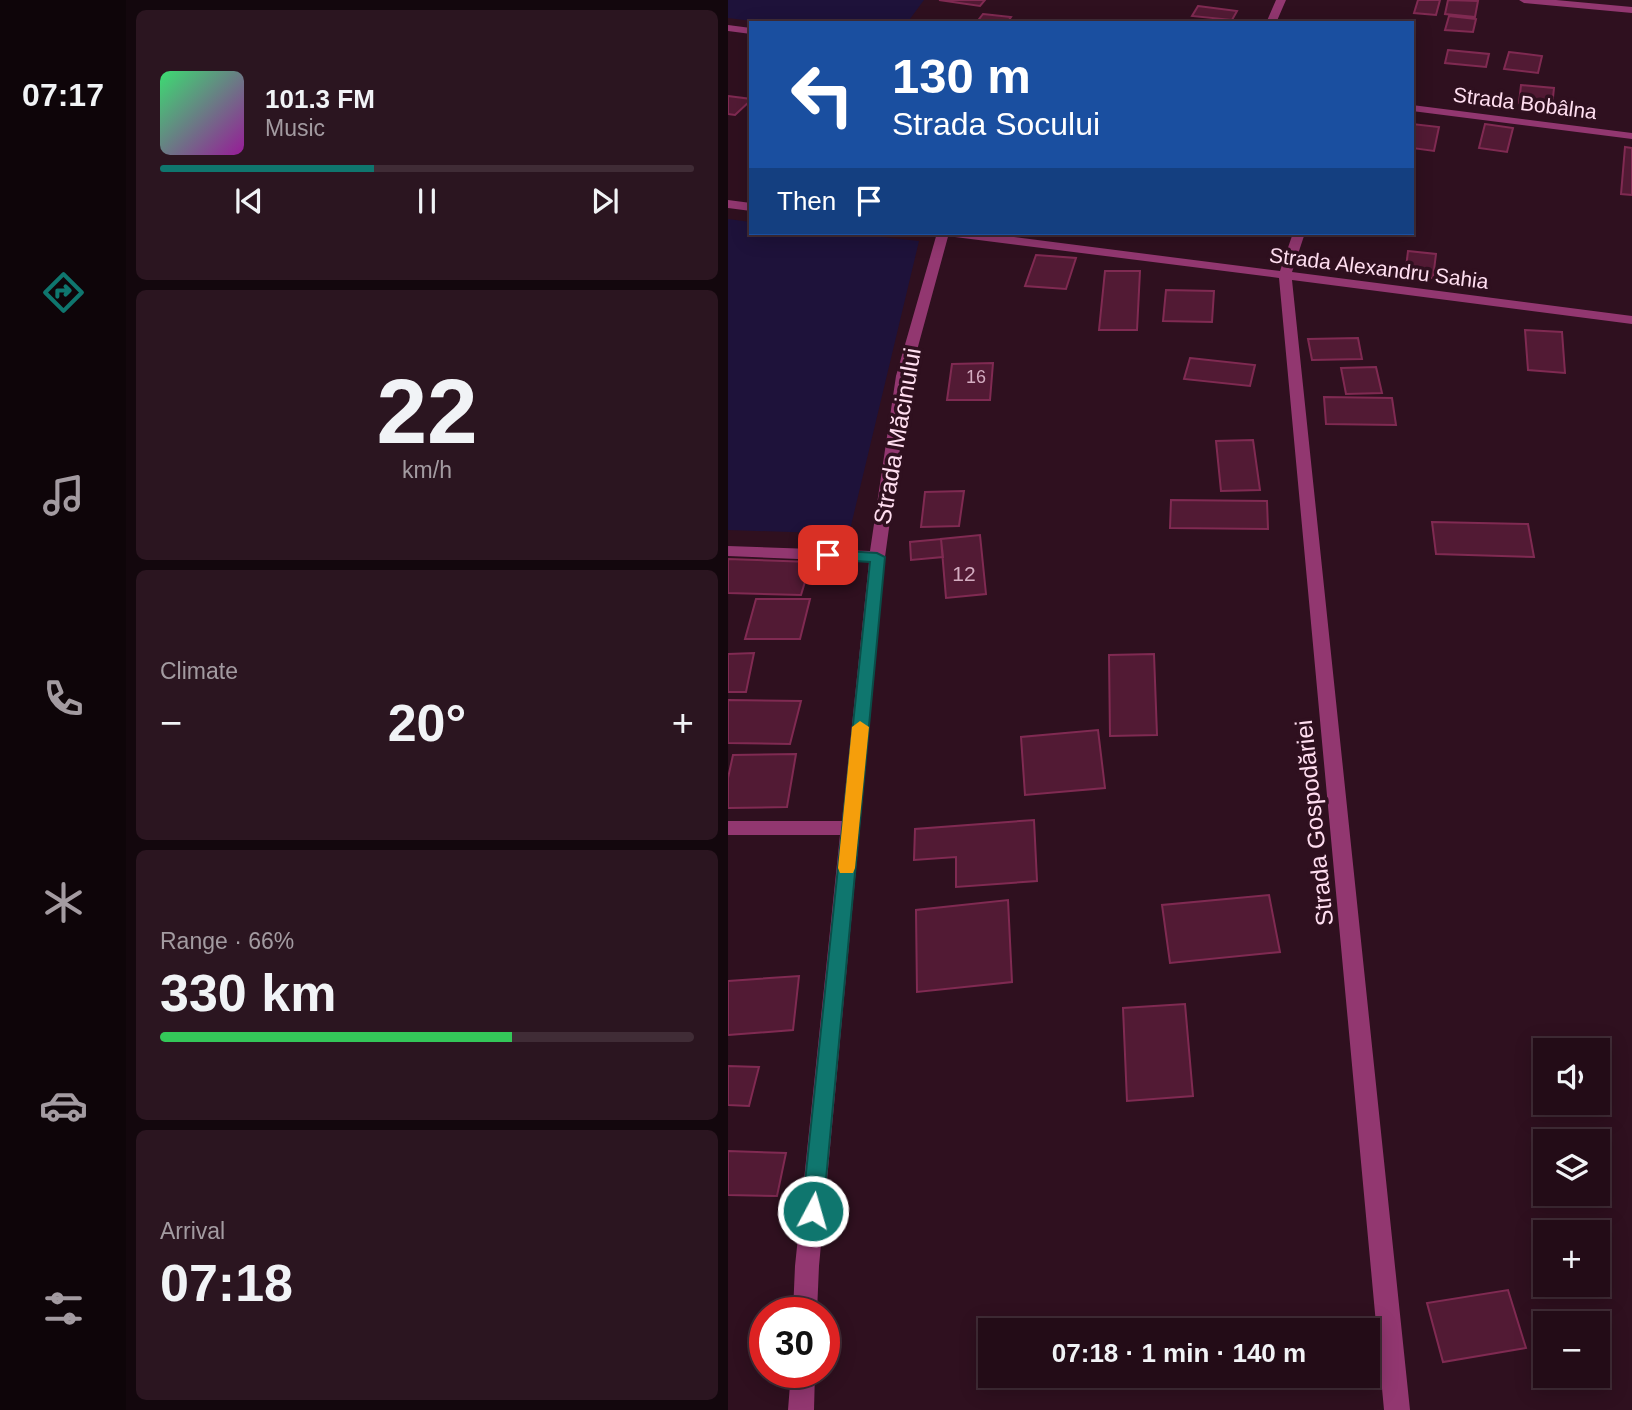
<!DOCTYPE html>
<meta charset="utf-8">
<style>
:root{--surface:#230c17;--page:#2b1520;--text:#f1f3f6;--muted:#a39ba1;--line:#402c36;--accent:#0f766e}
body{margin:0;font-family:Helvetica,sans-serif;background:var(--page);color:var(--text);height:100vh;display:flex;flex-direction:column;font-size:26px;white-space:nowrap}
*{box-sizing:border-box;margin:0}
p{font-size:23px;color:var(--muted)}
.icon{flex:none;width:38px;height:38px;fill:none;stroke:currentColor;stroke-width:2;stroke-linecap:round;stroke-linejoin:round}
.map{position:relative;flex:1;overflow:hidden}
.sheet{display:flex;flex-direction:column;gap:10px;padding:10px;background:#13070d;width:602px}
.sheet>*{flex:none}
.hud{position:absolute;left:21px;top:21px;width:665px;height:214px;border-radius:0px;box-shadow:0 4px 18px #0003,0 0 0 2px var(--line);background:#1a4fa0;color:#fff;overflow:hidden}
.buttons{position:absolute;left:805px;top:1038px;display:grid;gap:14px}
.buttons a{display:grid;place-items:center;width:77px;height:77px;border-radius:0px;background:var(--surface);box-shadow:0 4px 18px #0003,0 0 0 2px var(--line);font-size:35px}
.speed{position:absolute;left:21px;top:1297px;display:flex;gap:14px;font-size:35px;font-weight:700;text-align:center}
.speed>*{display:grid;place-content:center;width:91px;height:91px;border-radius:50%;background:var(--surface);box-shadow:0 4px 18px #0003,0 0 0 2px var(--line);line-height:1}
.speed .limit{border:10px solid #d22;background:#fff;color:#111}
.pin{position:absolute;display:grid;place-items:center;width:60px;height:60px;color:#fff;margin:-30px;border-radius:14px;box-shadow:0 4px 10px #0006}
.me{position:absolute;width:77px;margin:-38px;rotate:6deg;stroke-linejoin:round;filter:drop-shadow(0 0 5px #0008)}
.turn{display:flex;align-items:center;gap:24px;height:147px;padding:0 28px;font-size:32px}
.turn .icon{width:91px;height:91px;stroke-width:2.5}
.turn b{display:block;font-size:49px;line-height:60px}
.then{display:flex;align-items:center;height:66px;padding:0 28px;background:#0003;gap:14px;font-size:26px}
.big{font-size:52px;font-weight:700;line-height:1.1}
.sheet .widget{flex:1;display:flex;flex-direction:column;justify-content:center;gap:10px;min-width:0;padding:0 24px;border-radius:10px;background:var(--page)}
.sheet .dial{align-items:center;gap:0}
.dial b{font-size:91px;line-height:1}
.song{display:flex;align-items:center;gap:21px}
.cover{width:84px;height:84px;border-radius:10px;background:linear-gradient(135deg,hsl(140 70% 55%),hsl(300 70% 35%))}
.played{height:7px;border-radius:4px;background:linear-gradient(90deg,var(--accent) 40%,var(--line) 40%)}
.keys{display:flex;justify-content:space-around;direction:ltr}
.heat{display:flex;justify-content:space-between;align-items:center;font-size:38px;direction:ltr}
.charge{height:10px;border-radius:5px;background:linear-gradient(90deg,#34c759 66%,var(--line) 0)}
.trip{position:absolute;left:250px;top:1318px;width:402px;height:70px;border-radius:0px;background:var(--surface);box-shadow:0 4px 18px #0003,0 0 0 2px var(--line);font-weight:700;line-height:70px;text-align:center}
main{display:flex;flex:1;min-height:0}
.tab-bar{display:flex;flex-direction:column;width:126px;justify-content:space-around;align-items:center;background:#0e0509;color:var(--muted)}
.tab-bar .icon{width:49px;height:49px}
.tab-bar .active{color:var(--accent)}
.tab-bar b{font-size:32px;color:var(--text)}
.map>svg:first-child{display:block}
</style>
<main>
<nav class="tab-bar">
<b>07:17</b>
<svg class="icon active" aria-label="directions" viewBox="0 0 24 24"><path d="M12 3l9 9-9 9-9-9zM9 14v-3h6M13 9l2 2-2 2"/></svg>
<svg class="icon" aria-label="music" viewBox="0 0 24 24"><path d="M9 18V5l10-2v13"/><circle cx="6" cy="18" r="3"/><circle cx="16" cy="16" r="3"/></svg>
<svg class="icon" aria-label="phone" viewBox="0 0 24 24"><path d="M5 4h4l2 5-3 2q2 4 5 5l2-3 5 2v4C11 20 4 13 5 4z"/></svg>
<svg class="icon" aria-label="climate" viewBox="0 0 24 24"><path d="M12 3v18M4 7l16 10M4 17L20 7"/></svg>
<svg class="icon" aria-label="car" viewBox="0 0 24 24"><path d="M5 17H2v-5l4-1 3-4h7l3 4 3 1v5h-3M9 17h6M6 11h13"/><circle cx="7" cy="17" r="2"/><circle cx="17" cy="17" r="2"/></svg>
<svg class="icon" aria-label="filters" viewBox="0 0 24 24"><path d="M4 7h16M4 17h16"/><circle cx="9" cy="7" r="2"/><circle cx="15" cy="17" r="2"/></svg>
</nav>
<section class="sheet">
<div class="widget">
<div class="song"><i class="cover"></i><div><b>101.3 FM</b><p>Music</p></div></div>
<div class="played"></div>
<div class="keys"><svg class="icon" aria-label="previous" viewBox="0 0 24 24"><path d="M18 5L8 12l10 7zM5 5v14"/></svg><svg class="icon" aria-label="pause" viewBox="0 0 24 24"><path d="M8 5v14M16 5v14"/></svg><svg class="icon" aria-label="next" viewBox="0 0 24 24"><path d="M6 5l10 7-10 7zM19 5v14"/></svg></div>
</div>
<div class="widget dial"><b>22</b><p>km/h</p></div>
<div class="widget"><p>Climate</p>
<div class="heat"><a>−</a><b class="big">20°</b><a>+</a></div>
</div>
<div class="widget"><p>Range · 66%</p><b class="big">330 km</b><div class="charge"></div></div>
<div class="widget"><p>Arrival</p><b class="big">07:18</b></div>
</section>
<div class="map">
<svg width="904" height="1410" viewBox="0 0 904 1410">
<rect width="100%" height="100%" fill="#2f101f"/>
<path fill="#1e123a" d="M0 0H196L179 23H41L0 18Z
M0 219 23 222V233H116L191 241 121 534 0 530Z"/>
<path fill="#521a34" stroke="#802a52" stroke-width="2" d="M211 0H257L252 6Z
M690 0H712L708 15 686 13Z
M720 0 750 1 747 17 717 14Z
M470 6 509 11 504 20 464 16Z
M255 14 283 17 279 23H248Z
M721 16 748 19 745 32 717 30Z
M720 50 761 54 758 67 717 63Z
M781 52 814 56 810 73 776 69Z
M793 85 826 88 824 107 791 103Z
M0 96 23 99V100L7 115 0 114Z
M684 124 711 127 706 151 684 148Z
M757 124 785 128 779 152 751 148Z
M897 147 904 148V195L893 194Z
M680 251 708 254 705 278 677 276Z
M308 255 348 258 338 289 297 286Z
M377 271H412L409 330H371Z
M438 290 486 291 484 322 435 321Z
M797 330 834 332 837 373 800 370Z
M630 338 634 359 584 360 580 339Z
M462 358 527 365 522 386 456 379Z
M265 363 262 400H219L224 364Z
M648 367 654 393 618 394 613 368Z
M596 397 664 398 668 425 598 424Z
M525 440 532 490 493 491 488 441Z
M236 491 231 526 193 527 197 492Z
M443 500 539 501 540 529 442 528Z
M704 522 800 524 806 557 708 554Z
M252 535 258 594 218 598 213 539Z
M213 539 215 557 183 560 182 542Z
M0 559 83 562 73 595 0 593Z
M28 599H82L72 639H17Z
M26 653 18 692H0V654Z
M426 654 429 735 382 736 381 655Z
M0 700 73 701 62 744 0 743Z
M370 730 377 788 297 795 293 737Z
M68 754 59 807 0 808V778L5 755Z
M306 820 309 881 228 887V857L186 860 187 829Z
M541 895 552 952 442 963 434 905Z
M280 900 284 982 189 992 188 910Z
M71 976 65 1030 0 1035V981Z
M457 1004 465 1096 399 1101 395 1008Z
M0 1066 31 1067 21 1106 0 1105Z
M0 1151 58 1153 49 1196 0 1195Z
M780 1290 798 1348 715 1362 699 1303Z"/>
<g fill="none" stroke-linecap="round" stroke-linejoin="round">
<path fill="#923770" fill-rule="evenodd" d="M548 0H558L548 23H538Z
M791 0H828L904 7V13L796 3Z
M0 25 23 28V34L0 31Z
M684 105 904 133V139L684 111Z
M0 200 23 203V211L0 208Z
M209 233H254L552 271 565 233H577L564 272 904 316V324L564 280 682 1410H656L551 278 227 237 221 233 182 376 157 557 91 1266 89 1312H65L67 1266 112 835H0V821H114L141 562 0 556V546L142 551 168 376Z
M63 1372H87L86 1410H60Z"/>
</g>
<path fill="#0f766e" stroke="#0a4d48" stroke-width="2" d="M100 550 149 553 157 557 95 1211 92 1218 85 1221 77 1218 74 1211 142 562 94 559 92 555 94 552Z"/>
<path fill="#f59e0b" d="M132 721 141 727 127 868 125 873H112L110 868 124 727Z"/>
<g text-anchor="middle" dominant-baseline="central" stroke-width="7" stroke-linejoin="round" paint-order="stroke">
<g font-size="18" fill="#d4adc1">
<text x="248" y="377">16</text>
</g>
<g font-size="21" fill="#ffdef0" stroke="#2f101f">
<text transform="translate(797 103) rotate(7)">Strada Bobâlna</text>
<text transform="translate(651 268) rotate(7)">Strada Alexandru Sahia</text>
</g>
<g font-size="21" fill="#d4adc1">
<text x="236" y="573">12</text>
</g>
<g font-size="24" fill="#ffdef0" stroke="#2f101f">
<text transform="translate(169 436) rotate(-80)">Strada Măcinului</text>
<text transform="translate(586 823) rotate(-96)">Strada Gospodăriei</text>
</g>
</g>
</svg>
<div class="buttons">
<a><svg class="icon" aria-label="sound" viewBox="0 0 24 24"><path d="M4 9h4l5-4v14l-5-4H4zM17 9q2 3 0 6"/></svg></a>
<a><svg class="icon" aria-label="layers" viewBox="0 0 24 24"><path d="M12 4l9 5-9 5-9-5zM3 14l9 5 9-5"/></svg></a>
<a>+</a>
<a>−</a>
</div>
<div class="speed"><div class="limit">30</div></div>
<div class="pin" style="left:100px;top:555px;background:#d93025"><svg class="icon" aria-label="arrive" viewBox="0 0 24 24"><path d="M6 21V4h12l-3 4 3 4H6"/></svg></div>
<svg class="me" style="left:85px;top:1211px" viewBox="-20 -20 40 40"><circle r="17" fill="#0f766e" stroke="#fff" stroke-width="3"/><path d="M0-11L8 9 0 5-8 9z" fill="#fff"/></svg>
<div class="trip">07:18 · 1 min · 140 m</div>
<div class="hud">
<div class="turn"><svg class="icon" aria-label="left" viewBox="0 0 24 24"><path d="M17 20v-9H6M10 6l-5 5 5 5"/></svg><div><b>130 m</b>Strada Socului</div></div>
<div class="then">Then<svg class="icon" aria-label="arrive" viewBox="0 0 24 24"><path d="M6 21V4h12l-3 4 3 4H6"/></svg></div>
</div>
</div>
</main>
